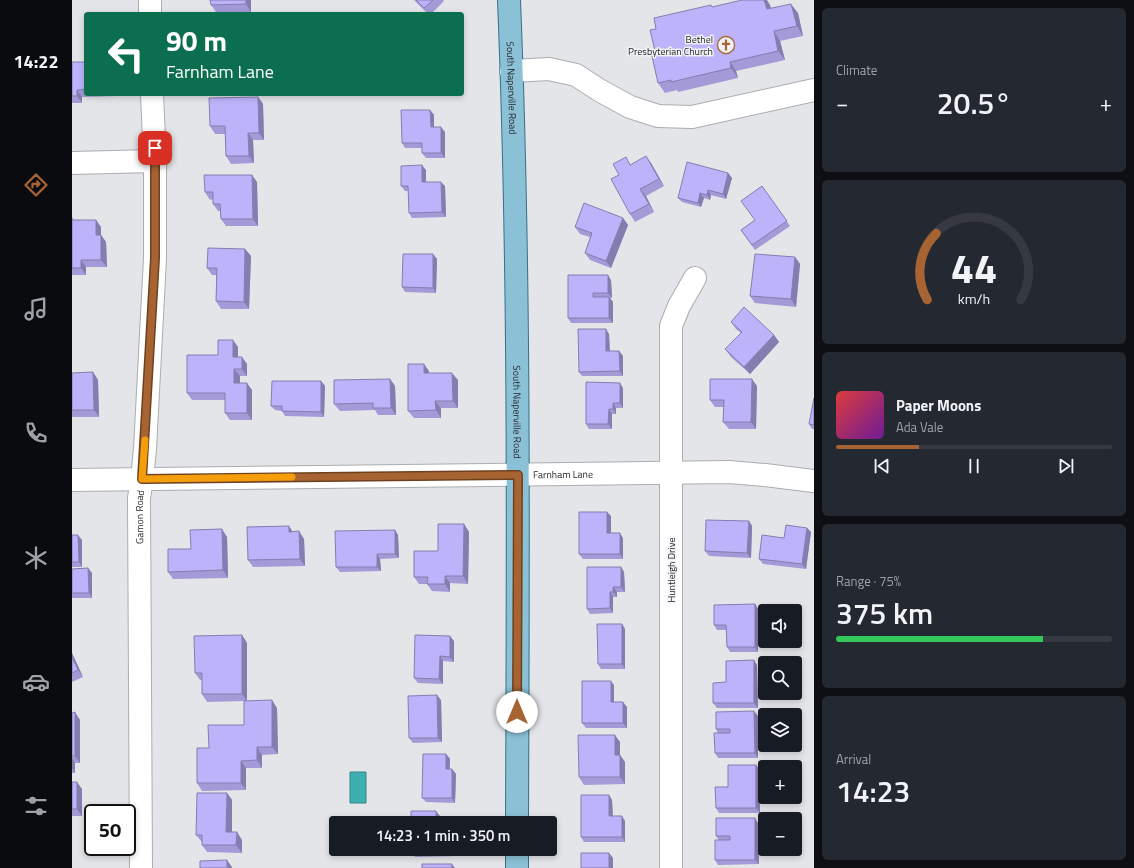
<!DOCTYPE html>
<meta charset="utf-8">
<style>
:root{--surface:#171b24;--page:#242831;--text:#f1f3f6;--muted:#9ea1a6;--line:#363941;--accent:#a76432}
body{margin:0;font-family:"Titillium Web",sans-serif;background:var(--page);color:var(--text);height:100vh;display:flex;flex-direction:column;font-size:15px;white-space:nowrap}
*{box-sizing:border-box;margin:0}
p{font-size:13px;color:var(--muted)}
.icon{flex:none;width:22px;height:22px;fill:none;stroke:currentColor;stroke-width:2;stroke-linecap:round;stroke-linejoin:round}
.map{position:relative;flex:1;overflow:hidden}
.side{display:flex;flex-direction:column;gap:8px;padding:8px;background:#0d0f14;width:320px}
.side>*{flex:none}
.hud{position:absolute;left:12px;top:12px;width:380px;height:84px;border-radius:4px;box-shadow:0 2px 6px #0003;background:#0b6e4f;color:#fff;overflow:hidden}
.tools{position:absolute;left:686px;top:604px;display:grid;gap:8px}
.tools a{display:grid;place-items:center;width:44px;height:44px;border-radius:4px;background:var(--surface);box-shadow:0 2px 6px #0003;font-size:20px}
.speed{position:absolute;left:12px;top:804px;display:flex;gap:8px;font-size:20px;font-weight:700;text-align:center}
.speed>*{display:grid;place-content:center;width:52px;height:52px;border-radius:50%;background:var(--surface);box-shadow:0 2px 6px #0003;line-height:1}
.speed .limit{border:2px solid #111;border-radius:6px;background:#fff;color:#111}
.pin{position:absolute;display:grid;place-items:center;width:34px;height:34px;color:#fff;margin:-17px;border-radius:8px;box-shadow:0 2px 6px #0006}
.me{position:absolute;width:44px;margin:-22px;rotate:0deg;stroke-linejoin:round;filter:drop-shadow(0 0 3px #0008)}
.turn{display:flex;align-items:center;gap:14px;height:84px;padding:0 16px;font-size:18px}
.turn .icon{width:52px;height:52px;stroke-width:2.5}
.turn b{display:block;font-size:28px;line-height:34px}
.big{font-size:30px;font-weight:600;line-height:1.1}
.side .widget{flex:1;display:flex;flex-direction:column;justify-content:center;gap:6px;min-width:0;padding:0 14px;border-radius:6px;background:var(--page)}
.side .dial{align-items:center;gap:0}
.dial svg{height:104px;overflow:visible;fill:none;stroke:var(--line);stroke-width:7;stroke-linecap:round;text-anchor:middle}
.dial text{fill:var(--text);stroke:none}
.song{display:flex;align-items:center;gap:12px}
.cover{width:48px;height:48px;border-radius:6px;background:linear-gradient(135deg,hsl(0 70% 55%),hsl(280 70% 35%))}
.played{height:4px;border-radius:2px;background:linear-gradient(90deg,var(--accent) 30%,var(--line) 30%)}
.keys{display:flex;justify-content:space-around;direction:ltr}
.heat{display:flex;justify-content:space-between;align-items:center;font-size:22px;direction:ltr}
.charge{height:6px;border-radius:3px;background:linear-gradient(90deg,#34c759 75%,var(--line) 0)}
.trip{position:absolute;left:257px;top:816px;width:228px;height:40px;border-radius:4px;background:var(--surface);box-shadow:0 2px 6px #0003;font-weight:600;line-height:40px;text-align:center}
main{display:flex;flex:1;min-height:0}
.tab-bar{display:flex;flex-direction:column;width:72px;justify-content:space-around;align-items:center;background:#090b0e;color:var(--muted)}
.tab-bar .icon{width:28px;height:28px}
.tab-bar .active{color:var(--accent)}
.tab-bar b{font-size:18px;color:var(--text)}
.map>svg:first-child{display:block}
</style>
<main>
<nav class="tab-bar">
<b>14:22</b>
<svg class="icon active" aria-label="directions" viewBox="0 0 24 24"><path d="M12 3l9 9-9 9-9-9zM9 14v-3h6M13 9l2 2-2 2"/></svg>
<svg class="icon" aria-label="music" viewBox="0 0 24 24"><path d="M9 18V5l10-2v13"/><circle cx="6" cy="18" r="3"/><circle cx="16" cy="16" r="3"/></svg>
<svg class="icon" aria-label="phone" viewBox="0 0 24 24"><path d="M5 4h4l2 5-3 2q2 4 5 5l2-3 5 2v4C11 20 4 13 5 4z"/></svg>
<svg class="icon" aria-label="climate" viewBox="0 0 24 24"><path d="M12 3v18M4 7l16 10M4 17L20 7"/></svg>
<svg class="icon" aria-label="car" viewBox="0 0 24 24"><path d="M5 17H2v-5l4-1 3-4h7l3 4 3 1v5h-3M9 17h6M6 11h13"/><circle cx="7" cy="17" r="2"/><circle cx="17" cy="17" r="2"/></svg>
<svg class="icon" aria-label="filters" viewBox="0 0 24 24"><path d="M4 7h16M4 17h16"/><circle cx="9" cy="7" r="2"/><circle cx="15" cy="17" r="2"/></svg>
</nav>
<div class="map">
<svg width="742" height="868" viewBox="0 0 742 868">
<rect width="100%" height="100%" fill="#e3e5e8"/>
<path fill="#3eafb0" stroke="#378687" d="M278 772H294V803H278Z"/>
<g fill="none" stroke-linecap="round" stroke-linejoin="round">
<g stroke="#abadb0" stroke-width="24">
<g id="minor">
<path d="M78 0V14"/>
<path d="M439 71 477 69 504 75 527 90 558 107 586 116 620 117 742 90"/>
<path d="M0 163 83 161"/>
<path id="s1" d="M0 480 657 472 693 475 742 481"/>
<path id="s2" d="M69 868 67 498 70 479 73 449 83 258V161L80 94"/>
<path d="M599 868V326L607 306 623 278"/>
</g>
</g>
<g stroke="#367087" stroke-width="24">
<g id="major">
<path id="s3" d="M437 0C448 274 446 549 445 823"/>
<path d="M445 849V868"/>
</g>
</g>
<use href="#minor" stroke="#fff" stroke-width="22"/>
<use href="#major" stroke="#8bc1d6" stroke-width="22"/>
</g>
<path fill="#a39ad7" d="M138 0H179V12H144L139 5Z
M342 0H371L372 1 359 14H356Z
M639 5 640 7 698 5 699 8 726 13 731 36 708 41 713 60 664 71 666 78 606 92 605 90 593 93 586 83 583 51 584 29Z
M0 62H14V94H46V96L10 97V103H0Z
M186 97 191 104 192 140H181L182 163 159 164 154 156 153 134H143L138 126Z
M358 110 362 115V127L373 132V158H354L350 153V148H333L330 143Z
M579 163 592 186 574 196 582 212 563 222 558 214 547 175 559 165Z
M354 170V182L373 186 374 217 340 218 337 213 336 191H333L329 186Z
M656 173 660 178 654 199 639 195 638 200 632 198 629 207 610 202 606 198Z
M185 182 186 226H154L149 219 148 211H146L141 204V199L138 200 133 192Z
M690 186 718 226 683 250 669 230 683 220Z
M0 217 2 220H24L29 227V235L34 242 35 267H14V275H0Z
M551 218 556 225 539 268 518 260 513 253 518 237 508 234 503 227Z
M173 249 179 256 177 309H149L144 301V275H140L135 268Z
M361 254 365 259 364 293 333 292 330 287Z
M723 257 728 264 724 307 683 303 678 296Z
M496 275 539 280 540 298H538L541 302V323H499L496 318Z
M659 322 702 335 707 342 678 374 659 357 653 349 669 333 664 329Z
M537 334 538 351H547L551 356V376H510L507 372Z
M166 347V357L175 364V376H168V383L180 390V420H158L153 413V400H120L115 393 146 355Z
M357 371V373L386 380V408H369V418H342L336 411Z
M21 372 26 380 27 417H0V373Z
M318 379 323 386 324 415H306L303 410 268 411 262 404Z
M249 381 253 386 252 417 213 416 210 411 203 410 199 406Z
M685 386 684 429H657L651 422 652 407H643L638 400Z
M551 388V408H544V414H540V429H517L514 424Z
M742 398V429H740L737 424Z
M539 516V533L551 538V559H511L507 554Z
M677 521 680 526 679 558 637 556 633 551Z
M392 524 397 532 396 584 378 583V592L360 591 355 584H347L342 577Z
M217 526 220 532 232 539 233 566 181 567 176 560Z
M735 528 739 532 734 569 691 564 687 559 712 538Z
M323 530 326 535 327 558 308 559 309 571 268 572 264 567Z
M0 535 10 540V567H0Z
M155 537 156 578 101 579 96 572 119 549Z
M549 567 552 572 553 592H545V597H541V613L518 614 515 609Z
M16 568 20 573V598H0V569Z
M683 604 686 609V652H658L655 647 654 630H645L642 625Z
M550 624 553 629V669H529L526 664Z
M170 635 175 643V701L205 708 206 754 190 755V768H174V790L130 791 125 783 137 748 172 725V701L135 702 130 694V680H128L123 673Z
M382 641V662L371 661V684L346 683 342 678Z
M0 653 11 677 0 682Z
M685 665 686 708H645L641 703 654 682Z
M542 685V702L555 707V728H514L510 723Z
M369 700 370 742 341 743 337 738Z
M0 713 8 720V763H3V773H0Z
M686 716V758H646L643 753 646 733 644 729Z
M548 742V755L553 762V784L512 785 507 777Z
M374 754 378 759V769H380L384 774 383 803 354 802 350 798Z
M684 765 688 770V813H647L644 808 656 787Z
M0 782 10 789V816H0Z
M155 793 160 800V832L170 840V853L135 852 130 845V842L124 835Z
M537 795 540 800 541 816 553 821V842H512L509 837Z
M686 823 687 864 646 865 643 860 647 840 644 836Z
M340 849H383L384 856 343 857 340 852Z"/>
<path fill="#847daf" d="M174 0H179V12L174 4Z
M692 0H695L698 5 701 19 695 9Z
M719 4 726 13 731 36 725 26Z
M702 31 708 41 713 60 706 51Z
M658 62 664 71 666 78 659 68Z
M5 90 10 97V103L5 96Z
M186 97 191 104 192 140 187 133Z
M358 110 362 115V132L359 127Z
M369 127 373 132V158L369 153Z
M176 133 181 140 182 163 177 156Z
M574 156 579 163 592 186 587 179Z
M350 165 354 170V187L350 182Z
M656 173 660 178 654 199 651 194Z
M180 175 185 182 186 226 181 219Z
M369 182 373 186 374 217 370 212Z
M568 189 574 196 582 212 577 204Z
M636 190 639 195 638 200 635 195Z
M628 193 632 198 629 207 626 203Z
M551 218 556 225 539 268 534 261Z
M24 220 29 227V235L34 242 35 267 29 260 24 235Z
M173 249 179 256 177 309 172 302Z
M361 254 365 259 364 293 361 288Z
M723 257 728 264 724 307 719 299Z
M9 260 14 267V275L9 268Z
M536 275 539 280 540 298 536 293Z
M537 297 541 302V323L537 318Z
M534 329 537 334 538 356 534 351Z
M702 335 707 342 678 374 672 367Z
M161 340 166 347V364L161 357Z
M547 351 551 356V376L548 371Z
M170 357 175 364V376L170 369Z
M352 364 357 371V380L352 373Z
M162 369 168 376V390L162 383Z
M21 372 26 380 27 417 22 410Z
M380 373 386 380V408L381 401Z
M318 379 323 386 324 415 319 408Z
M680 379 685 386 684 429 679 422Z
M249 381 253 386 252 417 249 412Z
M175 383 180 390V420L175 413Z
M548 383 551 388V408L548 403Z
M363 401 369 408V418L364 410Z
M541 403 544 408V414L541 409Z
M537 409 540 414V429L536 424Z
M535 512 539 516V538L535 533Z
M677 521 680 526 679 558 675 553Z
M392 524 397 532 396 584 391 576Z
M217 526 222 534 217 532Z
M735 528 739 532 734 569 730 564Z
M150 529 155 537 156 578 151 570Z
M323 530 326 535 327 558 323 554Z
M227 531 232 539 233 566 228 559Z
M548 533 551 538V559L548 554Z
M6 535 10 540V567L7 562Z
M305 554 308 559 309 571 305 567Z
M549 567 552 572 553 592 549 587Z
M16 568 20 573V598L17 593Z
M373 576 378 583V592L373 584Z
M541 587 545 592V597L541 592Z
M538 592 541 597V613L538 608Z
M683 604 686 609V652L683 647Z
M550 624 553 629V669L550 664Z
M170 635 175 643V701L170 694Z
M378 636 382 641V662L378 657Z
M0 653 11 677 6 670 0 657Z
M368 656 371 661V684L367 679Z
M682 660 685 665 686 708 682 703Z
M539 681 542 685V707L539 702Z
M365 695 369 700 370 742 366 738Z
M200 700 205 708 206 754 200 747Z
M551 702 555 707V728L551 723Z
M682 711 686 716V758L683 753Z
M3 712 8 720V763L3 756Z
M543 735 548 742V755L553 762V784L548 777 543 755Z
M185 747 190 755V768L185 760Z
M374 754 378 759 377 774 374 769Z
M0 758 3 763V773L0 768Z
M169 761 174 768V790L169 783Z
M684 765 688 770V813L684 808Z
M380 769 384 774 383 803 380 798Z
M5 782 10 789V816L5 809Z
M155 793 160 800V840L154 832Z
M537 795 540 800 541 821 537 816Z
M364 811 368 816V823H364Z
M550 816 553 821V842L550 837Z
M683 818 686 823 687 864 683 860Z
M165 832 170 840V853L164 845Z
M380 849H383L384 856 380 851Z
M537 853 541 858V868H537Z
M155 860 160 867V868H155Z
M380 864 383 868H380Z"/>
<path fill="#bdb3fa" stroke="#847daf" d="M138 0H174V4L139 5Z
M344 0H361L352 8Z
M670 0H692L695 9 719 4 725 26 702 31 706 51 658 62 659 68 599 82V80L586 83 579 52 583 51 578 30 584 29 582 18 639 5 640 7Z
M0 62H14V89L5 90V96H0Z
M186 97 187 133H176L177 156H154L153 126H138L137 98Z
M329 110H358L359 127H369V153H350V143H330Z
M574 156 587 179 568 189 577 204 558 214 539 179 547 175 541 164 554 157 558 165Z
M615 162 656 173 651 194 636 190 635 195 628 193 626 203 606 198Z
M350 165V182H369L370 212 337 213 336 186H329V166Z
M132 175H180L181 219H149L148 204H141V192H133Z
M690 186 715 221 680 245 669 230 683 220 669 201Z
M512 203 551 218 534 261 513 253 520 233 503 227Z
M0 220H24V235H29V260H9V268H0Z
M136 248 173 249 172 302 144 301 145 268H135Z
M331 254H361V288L330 287Z
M683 254 723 257 719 299 678 296Z
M496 275H536V293H521V297H537V318H496Z
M672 307 702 335 672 367 653 349 670 332 659 322Z
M506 329H534V351H547L548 371 507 372Z
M146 340H161V357H170V369H162V383H175V413H153V393H115V355H146Z
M336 364H352V373H380L381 401H363L364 410 336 411Z
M21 372 22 410H0V373Z
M318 379 319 408H301V403L262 404V380Z
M638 379H680L679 422H651L652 400H638Z
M200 381H249V412L210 411V406H199Z
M514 382 548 383V403H541V409H537L536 424H514Z
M742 398V425L737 424Z
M507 512H535V533H548V554H507Z
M634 520 677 521 675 553 633 551Z
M366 524H392L391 576H373V584H355L356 577H342V551H366Z
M714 525 735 528 730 564 687 559 690 535 712 538Z
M217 526V532L227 531 228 559 176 560 175 527Z
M150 529 151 570 96 572V549H119L118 530Z
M323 530V554H305V567H264L263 531Z
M0 535H6L7 562H0Z
M515 567H549V587H541V592H538V608L515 609Z
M16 568 17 593H0V569Z
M683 604V647H655L654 625H642V605Z
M525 624H550V664H526Z
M170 635V694H130V673H123L122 636Z
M343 635 378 636V657L368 656 367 679 342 678Z
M0 657 6 670 0 673Z
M682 660V703H641V683L654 682V661Z
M510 681H539V702H551V723H510Z
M365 695 366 738H337L336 696Z
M200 700V747H185V760L169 761V783H125V748H137L136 725H172V701Z
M682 711 683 753H643L642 733H658V729H644V712Z
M3 712V756H0V713Z
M506 735H543V755H548V777H507Z
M351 754H374V769H380V798H350Z
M656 765H684V808H644L643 787H656Z
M0 782H5V809H0Z
M125 793H155L154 832H165L164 845H130V835H124Z
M509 795H537V816H550V837H509Z
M339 811H364V823H339Z
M644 818H683V860H643V840H658V836H644Z
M340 849H380V851L340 852Z
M509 853H537V868H509Z
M155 860V868H128V861Z
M350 864H380V868H350Z"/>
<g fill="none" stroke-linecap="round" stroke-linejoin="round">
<g stroke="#6d4120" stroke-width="10">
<path id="route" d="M83 148V258L70 479 446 475 445 712"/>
</g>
<use href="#route" stroke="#a76432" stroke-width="7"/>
<path stroke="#f59e0b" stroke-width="7" d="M73 440 70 479 220 477"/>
</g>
<defs>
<g id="church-ring" transform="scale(0.9)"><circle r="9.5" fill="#f0f2f5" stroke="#a76432" stroke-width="1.5"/><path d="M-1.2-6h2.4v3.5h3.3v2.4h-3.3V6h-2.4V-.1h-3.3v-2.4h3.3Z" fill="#a76432"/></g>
</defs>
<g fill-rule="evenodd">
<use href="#church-ring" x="654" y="45"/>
</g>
<g text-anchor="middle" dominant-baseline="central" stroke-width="3" stroke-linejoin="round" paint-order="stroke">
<g font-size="10" fill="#262627" stroke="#f0f2f5" text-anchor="end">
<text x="641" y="39">Bethel<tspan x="641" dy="12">Presbyterian Church</tspan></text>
</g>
<g font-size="10" fill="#262627" stroke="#f0f2f5">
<text stroke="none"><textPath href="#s3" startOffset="88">South Naperville Road</textPath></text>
<text stroke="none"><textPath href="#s3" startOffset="412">South Naperville Road</textPath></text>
<text stroke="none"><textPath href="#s1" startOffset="491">Farnham Lane</textPath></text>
<text stroke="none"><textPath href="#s2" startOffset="351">Gamon Road</textPath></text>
<text transform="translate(599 570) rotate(-90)">Huntleigh Drive</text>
</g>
</g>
</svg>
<div class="tools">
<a><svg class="icon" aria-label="sound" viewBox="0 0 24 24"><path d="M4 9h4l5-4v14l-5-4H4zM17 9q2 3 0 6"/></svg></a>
<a><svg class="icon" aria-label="search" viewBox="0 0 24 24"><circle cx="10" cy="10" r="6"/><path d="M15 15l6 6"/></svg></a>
<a><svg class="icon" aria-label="layers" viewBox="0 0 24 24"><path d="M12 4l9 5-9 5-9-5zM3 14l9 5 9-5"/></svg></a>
<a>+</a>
<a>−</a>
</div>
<div class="speed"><div class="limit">50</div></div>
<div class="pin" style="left:83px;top:148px;background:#d93025"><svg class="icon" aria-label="arrive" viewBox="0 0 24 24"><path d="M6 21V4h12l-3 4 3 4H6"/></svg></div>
<svg class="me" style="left:445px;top:712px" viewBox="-20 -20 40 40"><circle r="19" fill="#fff"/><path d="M0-13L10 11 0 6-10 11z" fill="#a76432"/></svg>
<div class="trip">14:23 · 1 min · 350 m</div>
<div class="hud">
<div class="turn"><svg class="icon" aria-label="left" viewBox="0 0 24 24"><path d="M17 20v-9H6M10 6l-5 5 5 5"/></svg><div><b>90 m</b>Farnham Lane</div></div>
</div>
</div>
<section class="side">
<div class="widget"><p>Climate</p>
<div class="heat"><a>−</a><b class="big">20.5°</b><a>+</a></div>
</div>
<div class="widget dial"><svg viewBox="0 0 100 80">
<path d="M14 69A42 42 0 1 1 86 69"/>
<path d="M14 69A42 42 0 0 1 21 18" stroke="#a76432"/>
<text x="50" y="56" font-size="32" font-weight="700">44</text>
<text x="50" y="72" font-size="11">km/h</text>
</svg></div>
<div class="widget">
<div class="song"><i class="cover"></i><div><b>Paper Moons</b><p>Ada Vale</p></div></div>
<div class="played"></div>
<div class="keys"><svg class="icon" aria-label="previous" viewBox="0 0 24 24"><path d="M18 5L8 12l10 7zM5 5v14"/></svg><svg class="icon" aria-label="pause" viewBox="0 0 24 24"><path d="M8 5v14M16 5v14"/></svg><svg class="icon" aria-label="next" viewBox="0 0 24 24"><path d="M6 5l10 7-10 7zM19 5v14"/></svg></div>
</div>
<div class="widget"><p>Range · 75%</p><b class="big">375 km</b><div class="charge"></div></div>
<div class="widget"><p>Arrival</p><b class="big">14:23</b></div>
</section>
</main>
